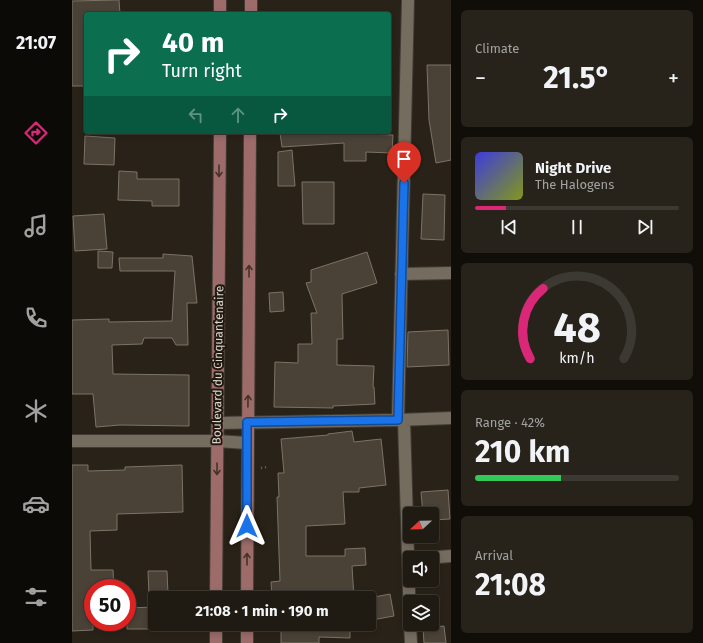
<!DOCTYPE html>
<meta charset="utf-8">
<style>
:root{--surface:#1f1a12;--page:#27231b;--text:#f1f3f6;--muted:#a1a19f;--line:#3c3832;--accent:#db2777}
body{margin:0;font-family:"Fira Sans",sans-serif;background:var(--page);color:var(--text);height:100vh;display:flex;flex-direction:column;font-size:15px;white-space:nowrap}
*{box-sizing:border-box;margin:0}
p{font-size:13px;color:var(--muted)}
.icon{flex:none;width:22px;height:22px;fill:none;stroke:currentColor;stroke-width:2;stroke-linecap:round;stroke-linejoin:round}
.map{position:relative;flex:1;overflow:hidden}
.sheet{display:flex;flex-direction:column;gap:10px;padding:10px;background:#110e0a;width:252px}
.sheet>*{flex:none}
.top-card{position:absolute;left:12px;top:12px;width:307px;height:122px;border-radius:4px;box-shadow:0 2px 6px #0003,0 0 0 1px var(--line);background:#0b6e4f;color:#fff;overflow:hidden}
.needle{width:26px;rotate:248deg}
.controls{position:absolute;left:331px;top:507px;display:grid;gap:8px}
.controls a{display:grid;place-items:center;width:36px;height:36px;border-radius:4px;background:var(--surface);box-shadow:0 2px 6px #0003,0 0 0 1px var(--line);font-size:20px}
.speed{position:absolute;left:12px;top:579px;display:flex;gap:8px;font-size:20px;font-weight:700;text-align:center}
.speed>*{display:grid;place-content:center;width:52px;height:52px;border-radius:50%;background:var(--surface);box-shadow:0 2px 6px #0003,0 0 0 1px var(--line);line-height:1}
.speed .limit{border:6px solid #d22;background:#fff;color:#111}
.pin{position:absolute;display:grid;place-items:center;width:34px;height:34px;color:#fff;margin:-41px -17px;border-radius:50% 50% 50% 0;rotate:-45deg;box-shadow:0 0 4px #0007}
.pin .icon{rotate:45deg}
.me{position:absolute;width:44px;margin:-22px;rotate:0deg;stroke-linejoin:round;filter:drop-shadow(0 0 3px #0008)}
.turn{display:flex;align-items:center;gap:14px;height:84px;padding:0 12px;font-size:18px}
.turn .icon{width:52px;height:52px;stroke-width:2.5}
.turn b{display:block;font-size:28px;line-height:34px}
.lanes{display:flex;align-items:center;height:38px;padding:0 12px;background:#0003;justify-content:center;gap:20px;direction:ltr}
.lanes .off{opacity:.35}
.big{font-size:30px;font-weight:700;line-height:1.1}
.sheet .tile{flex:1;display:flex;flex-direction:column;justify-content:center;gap:6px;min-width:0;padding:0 14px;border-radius:6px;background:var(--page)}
.sheet .dial{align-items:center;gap:0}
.dial svg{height:104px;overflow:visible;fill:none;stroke:var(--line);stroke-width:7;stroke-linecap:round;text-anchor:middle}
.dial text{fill:var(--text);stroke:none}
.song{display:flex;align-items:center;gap:12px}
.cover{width:48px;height:48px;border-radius:6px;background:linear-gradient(135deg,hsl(240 70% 55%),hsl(70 70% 35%))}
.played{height:4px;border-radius:2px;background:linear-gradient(90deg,var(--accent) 15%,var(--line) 15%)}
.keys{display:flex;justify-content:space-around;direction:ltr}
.heat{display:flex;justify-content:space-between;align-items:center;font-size:22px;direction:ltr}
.charge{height:6px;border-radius:3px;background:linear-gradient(90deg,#34c759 42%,var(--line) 0)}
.trip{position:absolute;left:76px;top:591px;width:228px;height:40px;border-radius:4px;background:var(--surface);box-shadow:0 2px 6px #0003,0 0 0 1px var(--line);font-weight:700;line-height:40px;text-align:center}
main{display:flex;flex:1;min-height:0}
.dock{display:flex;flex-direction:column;width:72px;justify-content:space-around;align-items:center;background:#0c0a07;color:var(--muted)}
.dock .icon{width:28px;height:28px}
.dock .on{color:var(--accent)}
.dock b{font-size:18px;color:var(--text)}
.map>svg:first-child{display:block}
</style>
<main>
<nav class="dock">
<b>21:07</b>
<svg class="icon on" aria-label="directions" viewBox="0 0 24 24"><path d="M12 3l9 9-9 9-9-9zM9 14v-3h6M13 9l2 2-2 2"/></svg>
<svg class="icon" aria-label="music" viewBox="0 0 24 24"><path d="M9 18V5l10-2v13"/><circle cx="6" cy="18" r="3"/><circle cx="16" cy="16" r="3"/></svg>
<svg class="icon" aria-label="phone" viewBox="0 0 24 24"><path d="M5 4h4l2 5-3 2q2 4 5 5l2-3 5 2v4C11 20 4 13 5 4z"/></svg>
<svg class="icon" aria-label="climate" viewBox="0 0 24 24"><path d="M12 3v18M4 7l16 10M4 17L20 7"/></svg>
<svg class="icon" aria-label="car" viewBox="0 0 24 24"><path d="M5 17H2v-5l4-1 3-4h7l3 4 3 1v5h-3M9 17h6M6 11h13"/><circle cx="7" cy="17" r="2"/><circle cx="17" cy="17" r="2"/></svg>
<svg class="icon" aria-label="filters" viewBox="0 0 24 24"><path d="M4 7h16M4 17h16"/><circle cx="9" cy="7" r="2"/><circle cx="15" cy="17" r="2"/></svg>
</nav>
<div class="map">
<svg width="379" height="643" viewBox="0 0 379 643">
<rect width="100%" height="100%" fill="#292218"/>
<path fill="#4a4237" stroke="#7c7367" d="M47 0 48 14H14V86H0V1Z
M355 65H379V160L364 163 357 120Z
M215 132H294V134L321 135 320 153 294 152V161H272V143L210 147 208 133Z
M13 136 43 138 42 165 12 164Z
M220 150 223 186H206V152Z
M47 171 65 172V179H107V206H80V201L46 200Z
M230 182H262V224H231Z
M351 194 373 195 372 240 349 239Z
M32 214 35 249 3 251 1 216Z
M26 251 41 252 40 268H26Z
M295 252 305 283 270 294 271 339H265V365L302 366 301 387H302L303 404 261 406V408L202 407 203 362 226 363V344H240L239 313H245L234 283 239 282V270Z
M91 254 120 256 125 303H115L116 345H104L100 338H72L70 344 40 345 41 374 117 375V426L48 425 24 427 21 394H0V320L37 319V322L100 321 103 271H48L47 258H91Z
M211 292 212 311 198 312 197 293Z
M376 330 377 365 335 367 336 332Z
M280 431 282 442 309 439 314 485 287 488V492H271L273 524 234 526V556H273V549L293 548 294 565 280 566 282 598H200L199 582 208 581 205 497H207L206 473H212L209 439 256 435V434Z
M0 465H16V471L53 470V467L110 465 111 512 45 514V530L18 531 19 570H41L42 588H21V630L0 631Z
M376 490 378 519 360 520V514H351L349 492Z
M76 571H95L96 594 77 595Z
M318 594 322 616 300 620 297 598Z
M83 607V629H55V608Z
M209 624H278V638L247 637V643H209Z
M372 626 374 643H352L351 628Z"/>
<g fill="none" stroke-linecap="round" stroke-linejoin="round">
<g stroke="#423c34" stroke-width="14">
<path id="street" d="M329 274 379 273
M326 420 336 0
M332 420 338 624
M146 423 326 420 379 418
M0 441H145L175 443
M355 558 379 556
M338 624 339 643"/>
</g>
<g stroke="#423c34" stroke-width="14">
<path id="secondary" d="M148 14V0
M179 14V0
M144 598 148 132
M175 598 178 132
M144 643V624
M175 643V624"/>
</g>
<path stroke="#6b655c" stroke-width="2.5" stroke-dasharray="1 3" stroke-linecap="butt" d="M189 468 195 467"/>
<use href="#street" stroke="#756c60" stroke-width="12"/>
<use href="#secondary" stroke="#9c6b6a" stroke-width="12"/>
</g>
<defs><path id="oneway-shaft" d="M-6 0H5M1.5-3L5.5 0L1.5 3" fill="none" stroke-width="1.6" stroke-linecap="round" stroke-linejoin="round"/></defs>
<g stroke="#45322a">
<use href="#oneway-shaft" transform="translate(147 171) rotate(90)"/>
<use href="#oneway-shaft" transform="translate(177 271) rotate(-90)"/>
<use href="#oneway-shaft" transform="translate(176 401) rotate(-89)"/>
<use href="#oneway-shaft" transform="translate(145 469) rotate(90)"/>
<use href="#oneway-shaft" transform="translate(175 559) rotate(-90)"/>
</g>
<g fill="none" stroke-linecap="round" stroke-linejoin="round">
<g stroke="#114b97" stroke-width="10">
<path id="route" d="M175 526V422L326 420 332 183"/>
</g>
<use href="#route" stroke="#1a73e8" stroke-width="7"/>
</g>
<g text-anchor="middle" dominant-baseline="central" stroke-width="4" stroke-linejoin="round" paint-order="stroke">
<g font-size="12" fill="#dad5ce" stroke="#20190f">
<text transform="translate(146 365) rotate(-89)">Boulevard du Cinquantenaire</text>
</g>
</g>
</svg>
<div class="controls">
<a><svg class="needle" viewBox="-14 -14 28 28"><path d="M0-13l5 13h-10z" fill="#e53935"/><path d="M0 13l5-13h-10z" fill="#a1a19f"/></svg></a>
<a><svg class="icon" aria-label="sound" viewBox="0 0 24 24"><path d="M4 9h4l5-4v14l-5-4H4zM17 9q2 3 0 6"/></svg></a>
<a><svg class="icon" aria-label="layers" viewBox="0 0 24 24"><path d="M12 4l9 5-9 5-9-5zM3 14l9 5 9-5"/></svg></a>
</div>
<div class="speed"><div class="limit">50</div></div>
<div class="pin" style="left:332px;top:183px;background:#d93025"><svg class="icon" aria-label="arrive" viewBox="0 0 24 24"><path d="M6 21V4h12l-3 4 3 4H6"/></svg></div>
<svg class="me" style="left:175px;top:526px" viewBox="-20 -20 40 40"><path d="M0-17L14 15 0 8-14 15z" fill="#1a73e8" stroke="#fff" stroke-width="4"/></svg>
<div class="trip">21:08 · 1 min · 190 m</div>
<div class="top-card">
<div class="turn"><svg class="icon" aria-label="right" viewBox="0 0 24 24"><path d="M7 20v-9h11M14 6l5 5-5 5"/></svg><div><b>40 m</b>Turn right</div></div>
<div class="lanes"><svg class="icon off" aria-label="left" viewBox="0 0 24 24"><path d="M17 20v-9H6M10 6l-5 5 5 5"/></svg><svg class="icon off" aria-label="ahead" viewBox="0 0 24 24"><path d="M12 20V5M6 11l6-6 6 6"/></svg><svg class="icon" aria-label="right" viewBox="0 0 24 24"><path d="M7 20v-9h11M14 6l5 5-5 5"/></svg></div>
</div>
</div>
<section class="sheet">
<div class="tile"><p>Climate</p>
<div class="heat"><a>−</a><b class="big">21.5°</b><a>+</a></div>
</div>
<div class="tile">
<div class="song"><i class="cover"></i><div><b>Night Drive</b><p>The Halogens</p></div></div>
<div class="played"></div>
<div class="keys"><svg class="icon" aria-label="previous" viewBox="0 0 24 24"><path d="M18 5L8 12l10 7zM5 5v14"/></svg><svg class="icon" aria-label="pause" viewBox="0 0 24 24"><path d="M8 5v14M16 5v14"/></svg><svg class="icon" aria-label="next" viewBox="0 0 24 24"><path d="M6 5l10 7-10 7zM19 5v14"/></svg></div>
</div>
<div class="tile dial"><svg viewBox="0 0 100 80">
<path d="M14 69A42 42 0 1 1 86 69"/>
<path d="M14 69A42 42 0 0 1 24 15" stroke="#db2777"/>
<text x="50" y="56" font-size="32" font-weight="700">48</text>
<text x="50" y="72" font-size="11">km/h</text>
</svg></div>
<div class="tile"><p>Range · 42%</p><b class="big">210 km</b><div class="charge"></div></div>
<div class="tile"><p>Arrival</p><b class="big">21:08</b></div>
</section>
</main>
